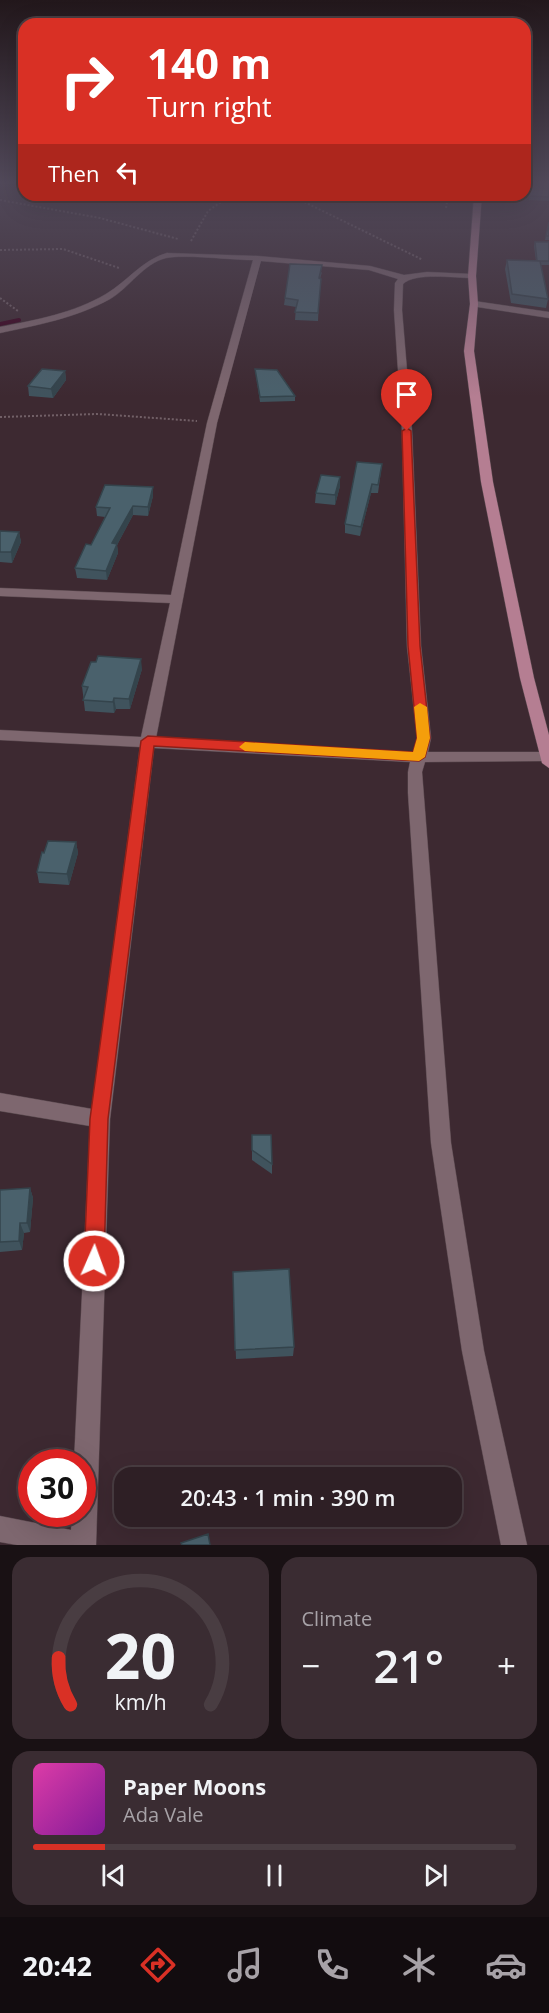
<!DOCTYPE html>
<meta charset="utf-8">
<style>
:root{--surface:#2e1f25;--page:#3a2c32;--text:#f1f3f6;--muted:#a7a2a7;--line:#493d42;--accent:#d93025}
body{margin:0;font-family:"Open Sans",sans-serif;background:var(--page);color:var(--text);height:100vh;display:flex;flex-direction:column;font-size:22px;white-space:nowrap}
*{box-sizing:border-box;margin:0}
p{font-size:20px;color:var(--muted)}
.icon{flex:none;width:33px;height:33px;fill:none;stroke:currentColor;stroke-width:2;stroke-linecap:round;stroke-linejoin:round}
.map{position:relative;height:1545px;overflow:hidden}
.details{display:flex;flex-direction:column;gap:12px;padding:12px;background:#191114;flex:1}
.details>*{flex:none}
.hud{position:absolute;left:18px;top:18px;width:513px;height:183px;border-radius:18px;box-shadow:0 6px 24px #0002,0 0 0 2px var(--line);background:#d93025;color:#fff;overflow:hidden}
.speed{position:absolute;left:18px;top:1449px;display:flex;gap:12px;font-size:30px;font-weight:700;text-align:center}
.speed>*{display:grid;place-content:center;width:78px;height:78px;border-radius:50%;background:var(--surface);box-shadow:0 6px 24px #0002,0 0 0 2px var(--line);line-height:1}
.speed .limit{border:9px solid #d22;background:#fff;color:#111}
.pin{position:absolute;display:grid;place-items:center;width:51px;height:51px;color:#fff;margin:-62px -26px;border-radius:50% 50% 50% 0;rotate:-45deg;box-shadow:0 0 6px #0007}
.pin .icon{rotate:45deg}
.me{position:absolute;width:66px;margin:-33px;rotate:2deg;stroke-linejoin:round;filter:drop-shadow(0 0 4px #0008)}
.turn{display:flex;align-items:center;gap:21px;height:126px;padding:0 30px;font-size:27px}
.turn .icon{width:78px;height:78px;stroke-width:2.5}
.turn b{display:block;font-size:42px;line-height:51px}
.then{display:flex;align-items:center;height:57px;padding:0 30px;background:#0003;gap:12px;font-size:22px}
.big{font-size:45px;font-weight:600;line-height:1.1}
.details .widget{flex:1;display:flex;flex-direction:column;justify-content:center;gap:9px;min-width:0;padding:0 21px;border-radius:18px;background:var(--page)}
.details .dial{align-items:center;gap:0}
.dial svg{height:156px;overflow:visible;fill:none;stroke:var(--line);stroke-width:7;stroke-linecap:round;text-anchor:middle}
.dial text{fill:var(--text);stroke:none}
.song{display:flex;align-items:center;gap:18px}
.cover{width:72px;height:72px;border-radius:9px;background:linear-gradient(135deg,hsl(320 70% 55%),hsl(290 70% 35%))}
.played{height:6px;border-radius:3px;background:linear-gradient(90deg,var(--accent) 15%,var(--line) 15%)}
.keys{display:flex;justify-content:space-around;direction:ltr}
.heat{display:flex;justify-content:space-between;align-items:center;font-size:33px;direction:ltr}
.details .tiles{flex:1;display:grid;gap:12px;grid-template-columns:1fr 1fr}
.widget:last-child{grid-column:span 2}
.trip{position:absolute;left:114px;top:1467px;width:348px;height:60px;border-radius:18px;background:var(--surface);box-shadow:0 6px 24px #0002,0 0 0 2px var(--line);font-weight:600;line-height:60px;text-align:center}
.dock{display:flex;height:96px;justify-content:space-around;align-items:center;background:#120c0f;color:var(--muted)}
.dock .icon{width:42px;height:42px}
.dock .selected{color:var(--accent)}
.dock b{font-size:27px;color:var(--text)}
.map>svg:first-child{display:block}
</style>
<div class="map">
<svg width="549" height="1545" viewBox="0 0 549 1545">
<rect width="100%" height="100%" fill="#3d2931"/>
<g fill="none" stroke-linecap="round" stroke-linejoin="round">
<path stroke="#3a001d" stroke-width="4" d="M0 324 19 320"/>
<g stroke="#59484e" stroke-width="1">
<path id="minor" d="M167 253 258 256 370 266 404 275 427 272 472 274 476 276 472 278C455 278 415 272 403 284L402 310 412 431 421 646 431 738 428 752H549V760L547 761 425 762 422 772 451 1143 484 1351 527 1545H501L462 1351 431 1143 408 793V772L410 762 154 748 110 1119 96 1545H17L0 1542V1516L71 1530 72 1514H82V1462H74L90 1126 0 1111V1093L92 1109 140 747 0 740V730L141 737 170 603 0 596V588L171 595 207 423 253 260C232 260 184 254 166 258 144 263 129 288 110 299 76 318 37 325 0 333V327C36 320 74 313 106 294 128 281 142 260 167 253ZM261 261 369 270 398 279 395 283 394 310 402 431 407 646 417 738 413 752 156 738 217 423Z
M474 301 549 312V318L471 306V302Z"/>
</g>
<g stroke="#59484e" stroke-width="1">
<path id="primary" d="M474 195H482L476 276 478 304 474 351 493 482 534 678 549 735V768L542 763 520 678 481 482 464 351 470 304 468 276Z"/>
</g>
<path stroke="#726067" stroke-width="2" stroke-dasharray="2 2" stroke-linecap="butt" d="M290 195 423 260
M0 200 100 218 178 239
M446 208 448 195
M191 241 208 211 231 195
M0 250 63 249 119 268
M0 298 18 311
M0 417 98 414 197 421"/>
<use href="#minor" fill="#7e676f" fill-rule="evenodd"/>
<use href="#primary" fill="#b57e92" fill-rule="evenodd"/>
</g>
<path fill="#40535d" d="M532 181H549V201L529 200Z
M549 222V240H545Z
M535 242H549V265H540L548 299 546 308 511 303 505 269 507 260 536 261 534 246Z
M322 272 320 279 318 321 295 320 296 307 284 305 285 298Z
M255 369 295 396V401L260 402Z
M65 371 66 380 53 398 29 396 28 386Z
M382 464 378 493H371L360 536 345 533V524Z
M340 486 335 505 315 503 316 493Z
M153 487V496L148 516 133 515 117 545 118 553 107 580 77 578 75 568 91 545 105 517 97 516 96 507Z
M0 531 19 532 21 542 12 563 0 562Z
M142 669 130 709H116L114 713 85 711 82 686Z
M76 842 78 853 69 885 39 883 37 872 44 853Z
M252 1135 272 1164V1174L252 1160Z
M30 1188 33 1198 30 1232 24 1233 22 1250 0 1252V1190Z
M233 1272 294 1347 293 1356 236 1359Z"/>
<path fill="#34444c" d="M65 371 66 380 53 398 51 389Z
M340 477V486L335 505V495Z
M372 484 371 493 360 536 361 527Z
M153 487V496L148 516V507Z
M133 506V515L117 545 118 553 107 580 106 571 112 543Z
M19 532 21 542 12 563 11 552Z
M141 659 142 669 130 709 129 699Z
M114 698 116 709 114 713 113 702Z
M76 842 78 853 69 885 67 874Z
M30 1188 33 1198 30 1232 27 1223Z
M20 1223 24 1233 22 1250 19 1241Z"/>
<path fill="#4a616c" stroke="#34444c" stroke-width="1.5" d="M532 181H549V197L529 196Z
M549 222V236H546Z
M535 242H549V261H537Z
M507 260 540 261 548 299 512 294Z
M290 264 322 265 319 278 321 279 318 313 295 312 298 300 285 298Z
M42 369 65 371 51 389 28 386Z
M255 369 277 370 295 396 260 397Z
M357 462 382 464 378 485 372 484 361 527 345 524Z
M321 475 340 477 335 495 316 493Z
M105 485 153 487 148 507 133 506 112 543 117 544 106 571 75 568 86 544 91 545 110 508 96 507Z
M0 531 19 532 11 552H0Z
M98 656 141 659 129 699 114 698 113 702 83 700 88 687 82 686 91 662H96Z
M48 841 76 842 67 874 37 872 42 852 44 853Z
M252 1135H271L272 1164 252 1150Z
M30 1188 27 1223H20L19 1241 0 1242V1190Z
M289 1269 294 1347 235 1350 233 1272Z
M208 1534 210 1545H182L181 1543Z"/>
<linearGradient id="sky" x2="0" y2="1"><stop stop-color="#22171b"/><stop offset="0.46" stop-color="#51495a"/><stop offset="1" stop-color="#51495a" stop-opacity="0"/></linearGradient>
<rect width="549" height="397" fill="url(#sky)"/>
<path fill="#d93025" stroke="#8d1f18" stroke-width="1.5" d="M407 428 411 431 420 646 430 738 425 757 419 761 154 746 108 1119 104 1261 101 1268 94 1271 87 1268 84 1261 90 1119 141 741 148 736 413 752 417 738 408 646 402 431Z"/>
<path fill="#f59e0b" d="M420 703 427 707 430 738 425 757 419 761 245 751 239 747 245 742 413 752 417 738 414 707Z"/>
</svg>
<div class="speed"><div class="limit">30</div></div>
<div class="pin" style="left:407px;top:431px;background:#d93025"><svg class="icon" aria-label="arrive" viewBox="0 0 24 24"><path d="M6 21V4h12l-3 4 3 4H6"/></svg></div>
<svg class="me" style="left:94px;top:1261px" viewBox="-20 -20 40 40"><circle r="17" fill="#d93025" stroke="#fff" stroke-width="3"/><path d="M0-11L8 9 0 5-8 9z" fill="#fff"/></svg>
<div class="trip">20:43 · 1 min · 390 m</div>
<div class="hud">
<div class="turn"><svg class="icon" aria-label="right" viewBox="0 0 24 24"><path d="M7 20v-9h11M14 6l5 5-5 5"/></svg><div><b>140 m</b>Turn right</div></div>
<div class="then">Then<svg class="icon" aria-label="left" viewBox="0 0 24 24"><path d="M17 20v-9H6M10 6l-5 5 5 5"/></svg></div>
</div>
</div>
<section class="details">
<div class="tiles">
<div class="widget dial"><svg viewBox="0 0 100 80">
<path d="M14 69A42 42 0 1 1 86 69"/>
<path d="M14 69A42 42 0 0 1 8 45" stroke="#d93025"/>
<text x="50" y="56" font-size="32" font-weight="700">20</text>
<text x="50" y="72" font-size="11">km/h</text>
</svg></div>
<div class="widget"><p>Climate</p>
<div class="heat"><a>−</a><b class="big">21°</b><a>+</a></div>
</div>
<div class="widget">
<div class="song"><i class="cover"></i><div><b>Paper Moons</b><p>Ada Vale</p></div></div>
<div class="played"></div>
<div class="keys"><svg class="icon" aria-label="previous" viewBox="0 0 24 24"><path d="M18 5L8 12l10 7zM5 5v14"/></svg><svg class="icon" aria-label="pause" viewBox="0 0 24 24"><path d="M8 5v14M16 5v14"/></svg><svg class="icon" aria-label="next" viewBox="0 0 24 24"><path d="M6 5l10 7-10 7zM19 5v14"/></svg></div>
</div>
</div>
</section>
<nav class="dock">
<b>20:42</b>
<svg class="icon selected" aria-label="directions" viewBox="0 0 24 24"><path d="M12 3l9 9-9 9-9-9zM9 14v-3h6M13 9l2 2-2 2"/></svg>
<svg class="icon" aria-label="music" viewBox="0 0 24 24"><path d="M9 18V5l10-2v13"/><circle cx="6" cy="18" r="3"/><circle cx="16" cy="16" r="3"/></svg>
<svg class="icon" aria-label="phone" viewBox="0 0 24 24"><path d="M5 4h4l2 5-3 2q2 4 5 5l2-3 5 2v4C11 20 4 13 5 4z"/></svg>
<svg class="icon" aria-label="climate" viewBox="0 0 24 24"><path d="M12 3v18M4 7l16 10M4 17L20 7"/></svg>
<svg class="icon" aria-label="car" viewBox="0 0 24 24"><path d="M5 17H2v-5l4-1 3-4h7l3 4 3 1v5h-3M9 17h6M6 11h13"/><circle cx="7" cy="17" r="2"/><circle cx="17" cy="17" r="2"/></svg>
</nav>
